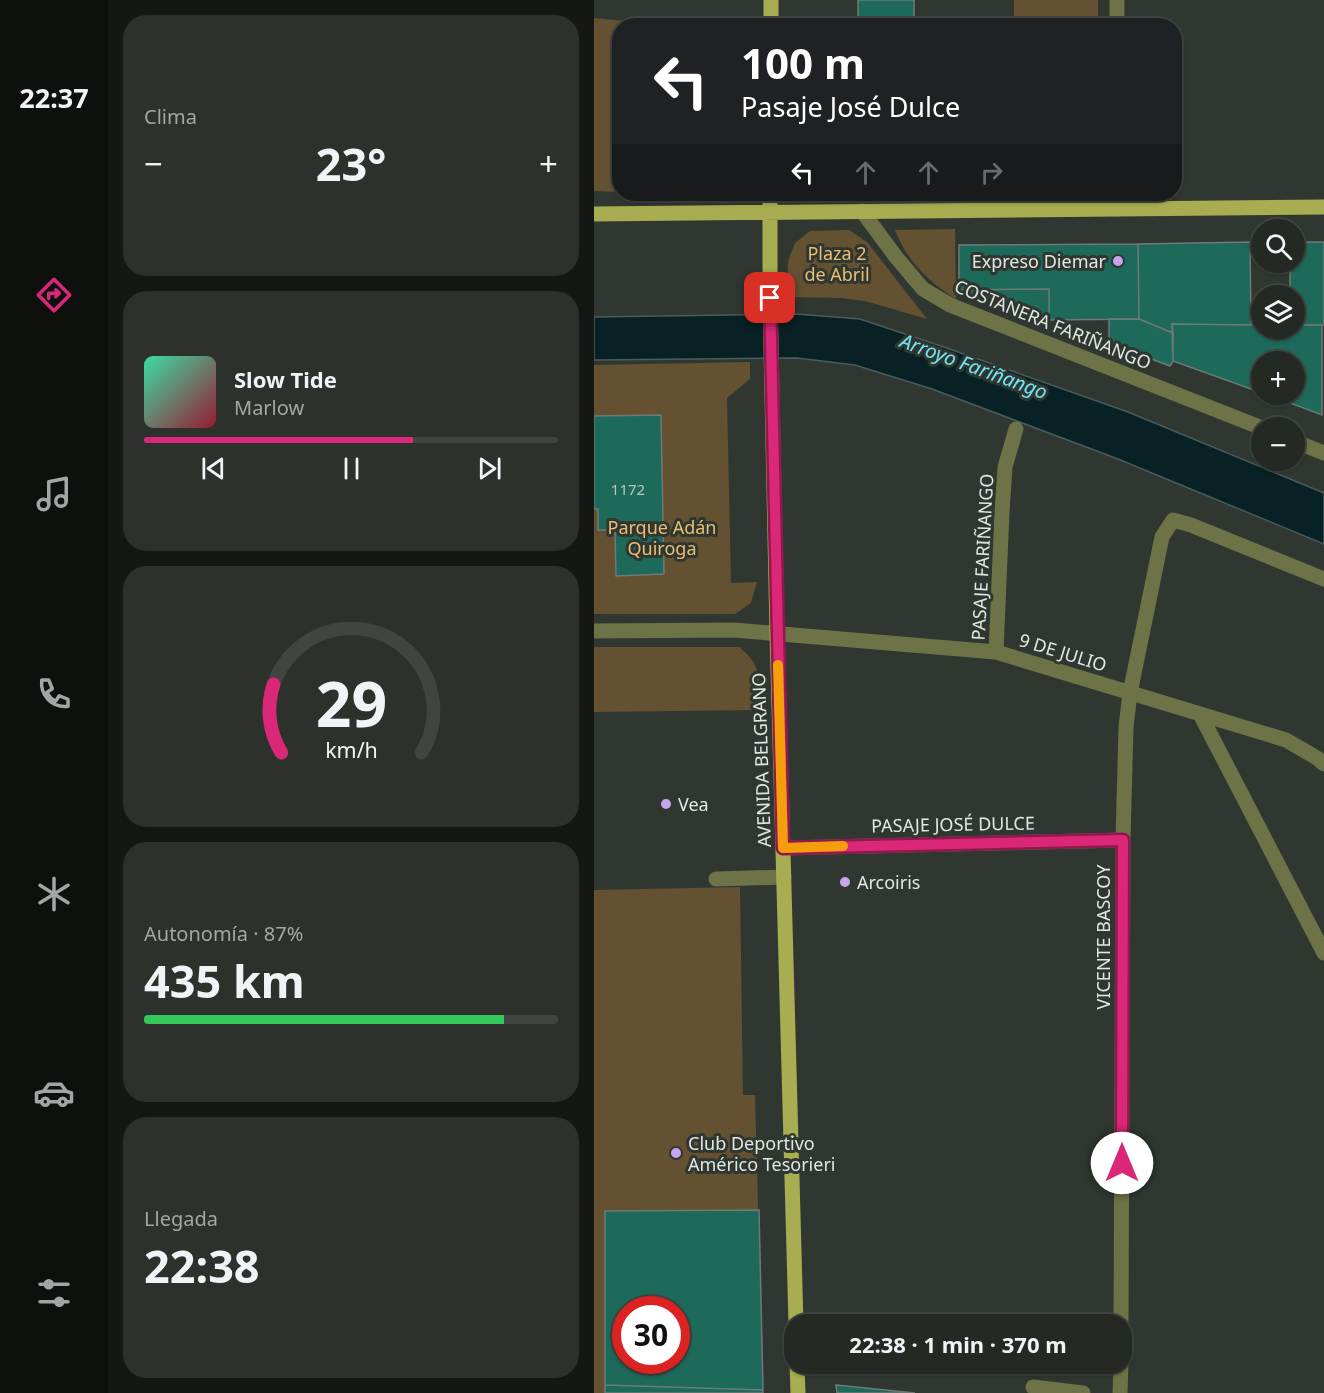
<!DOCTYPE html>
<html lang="es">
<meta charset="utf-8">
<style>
:root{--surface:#242924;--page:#2c312c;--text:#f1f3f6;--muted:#a3a6a6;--line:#414541;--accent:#db2777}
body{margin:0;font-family:"Noto Sans",sans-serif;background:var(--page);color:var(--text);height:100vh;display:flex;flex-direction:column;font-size:22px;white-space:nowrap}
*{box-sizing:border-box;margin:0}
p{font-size:20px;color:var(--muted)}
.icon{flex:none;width:33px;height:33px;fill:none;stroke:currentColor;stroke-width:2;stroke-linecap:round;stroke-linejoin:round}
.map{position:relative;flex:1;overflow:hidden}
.details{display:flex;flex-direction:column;gap:15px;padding:15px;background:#141714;width:486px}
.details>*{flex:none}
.hud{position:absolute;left:18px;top:18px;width:570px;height:183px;border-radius:24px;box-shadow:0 2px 4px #0004,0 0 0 2px var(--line);background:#202124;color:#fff;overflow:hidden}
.tools{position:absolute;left:657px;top:219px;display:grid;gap:12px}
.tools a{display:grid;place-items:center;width:54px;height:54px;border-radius:50%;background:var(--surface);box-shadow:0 2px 4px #0004,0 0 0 2px var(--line);font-size:30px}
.speed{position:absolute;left:18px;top:1296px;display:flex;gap:12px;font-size:30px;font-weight:700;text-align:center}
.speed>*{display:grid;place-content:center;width:78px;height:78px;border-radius:50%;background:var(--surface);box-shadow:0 2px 4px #0004,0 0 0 2px var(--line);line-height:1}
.speed .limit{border:9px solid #d22;background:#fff;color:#111}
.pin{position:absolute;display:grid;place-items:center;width:51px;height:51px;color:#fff;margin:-26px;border-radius:12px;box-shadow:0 3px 9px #0006}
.me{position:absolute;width:66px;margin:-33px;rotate:0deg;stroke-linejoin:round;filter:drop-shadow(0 0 4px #0008)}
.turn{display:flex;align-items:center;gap:21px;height:126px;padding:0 30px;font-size:27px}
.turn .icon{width:78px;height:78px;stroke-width:2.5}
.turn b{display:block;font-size:42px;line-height:51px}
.lanes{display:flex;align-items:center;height:57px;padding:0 30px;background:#0003;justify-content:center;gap:30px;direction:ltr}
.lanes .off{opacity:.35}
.big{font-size:45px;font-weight:700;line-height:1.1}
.details .widget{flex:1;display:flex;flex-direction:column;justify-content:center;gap:9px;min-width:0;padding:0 21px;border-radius:24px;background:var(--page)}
.details .dial{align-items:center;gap:0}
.dial svg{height:156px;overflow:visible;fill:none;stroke:var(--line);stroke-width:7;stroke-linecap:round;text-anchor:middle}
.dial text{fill:var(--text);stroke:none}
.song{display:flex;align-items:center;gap:18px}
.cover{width:72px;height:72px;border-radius:9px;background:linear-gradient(135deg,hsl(160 70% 55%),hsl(350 70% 35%))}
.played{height:6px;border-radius:3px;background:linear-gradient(90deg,var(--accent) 65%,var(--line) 65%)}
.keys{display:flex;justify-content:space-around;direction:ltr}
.heat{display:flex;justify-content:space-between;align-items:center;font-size:33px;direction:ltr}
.charge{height:9px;border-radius:4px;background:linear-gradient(90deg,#34c759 87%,var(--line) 0)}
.trip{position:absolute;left:190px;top:1314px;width:348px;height:60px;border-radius:24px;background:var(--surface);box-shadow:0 2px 4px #0004,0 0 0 2px var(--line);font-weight:700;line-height:60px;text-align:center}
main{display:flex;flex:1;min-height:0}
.menu{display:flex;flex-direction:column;width:108px;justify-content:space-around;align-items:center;background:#0e100e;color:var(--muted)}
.menu .icon{width:42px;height:42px}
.menu .active{color:var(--accent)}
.menu b{font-size:27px;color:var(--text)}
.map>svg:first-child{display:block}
</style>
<main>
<nav class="menu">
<b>22:37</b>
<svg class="icon active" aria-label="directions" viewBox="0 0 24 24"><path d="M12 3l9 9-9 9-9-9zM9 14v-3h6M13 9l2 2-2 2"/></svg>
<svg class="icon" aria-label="music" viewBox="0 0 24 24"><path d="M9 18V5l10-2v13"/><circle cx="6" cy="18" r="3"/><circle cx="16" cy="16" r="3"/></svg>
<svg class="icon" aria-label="phone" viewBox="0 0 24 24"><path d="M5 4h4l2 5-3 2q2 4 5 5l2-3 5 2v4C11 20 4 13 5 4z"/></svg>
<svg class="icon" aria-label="climate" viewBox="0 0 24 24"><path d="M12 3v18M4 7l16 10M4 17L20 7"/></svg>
<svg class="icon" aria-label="car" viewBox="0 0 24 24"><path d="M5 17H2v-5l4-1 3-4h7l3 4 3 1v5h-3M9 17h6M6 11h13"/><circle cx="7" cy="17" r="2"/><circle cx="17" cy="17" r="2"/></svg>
<svg class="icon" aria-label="filters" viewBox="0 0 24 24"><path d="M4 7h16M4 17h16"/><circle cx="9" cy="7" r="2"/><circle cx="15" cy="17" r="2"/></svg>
</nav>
<section class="details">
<div class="widget"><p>Clima</p>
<div class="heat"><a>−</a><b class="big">23°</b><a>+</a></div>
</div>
<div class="widget">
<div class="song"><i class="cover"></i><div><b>Slow Tide</b><p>Marlow</p></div></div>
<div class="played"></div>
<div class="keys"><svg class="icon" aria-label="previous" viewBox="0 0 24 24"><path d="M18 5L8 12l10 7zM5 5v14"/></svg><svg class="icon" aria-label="pause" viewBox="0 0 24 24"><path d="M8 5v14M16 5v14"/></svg><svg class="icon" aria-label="next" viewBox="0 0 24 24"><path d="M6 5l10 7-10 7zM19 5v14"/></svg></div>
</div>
<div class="widget dial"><svg viewBox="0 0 100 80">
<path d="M14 69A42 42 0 1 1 86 69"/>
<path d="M14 69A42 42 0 0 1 10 34" stroke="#db2777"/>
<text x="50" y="56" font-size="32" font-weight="700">29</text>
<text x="50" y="72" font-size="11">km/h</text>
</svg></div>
<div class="widget"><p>Autonomía · 87%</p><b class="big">435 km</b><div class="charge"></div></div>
<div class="widget"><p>Llegada</p><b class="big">22:38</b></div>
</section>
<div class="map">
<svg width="730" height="1393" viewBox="0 0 730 1393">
<rect width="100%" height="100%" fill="#303730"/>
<path fill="#635132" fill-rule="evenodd" d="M420 0H504V25H420Z
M0 18 73 25 26 26 25 192 0 191Z
M361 229 362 300C334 280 314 263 301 230Z
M255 230 273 242 333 319 271 301 247 298 193 297 194 261 201 243 216 231Z
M156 362V379L133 398 137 583 163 582 157 603 141 614H0V365Z
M0 647H145C170 667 164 680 165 710L0 712Z
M146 887 149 1095H161L169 1390 12 1385 11 1393H0V890ZM32 1310H82V1360H32Z"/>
<path fill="#082125" stroke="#495c5e" stroke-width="1.5" d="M202 314 266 319 350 347 534 412 730 493V544L524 459 338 389 261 365 203 358 0 360V317Z"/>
<path fill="#1d695a" stroke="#6f7a77" stroke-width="1.5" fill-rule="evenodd" d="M264 0H320V26H264Z
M656 242 657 325 578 324 579 333 545 319 544 244Z
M700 242H730V325H700V296H696V262H700Z
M544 244 545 319 455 320V289L365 290V245Z
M455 289V322L365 290Z
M515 319H545L579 333V361L576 366 515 343Z
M578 324 668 325V328H700V325H728V415L672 394H700V362H668V393L579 361Z
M67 415 70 574 22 576 21 530H4V509H0V416Z
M165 1210 169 1390 11 1385V1211ZM32 1310H82V1360H32Z
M11 1385 169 1390V1393H11Z
M242 1385 321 1393H243Z"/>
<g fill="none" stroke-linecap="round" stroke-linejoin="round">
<path stroke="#6e7247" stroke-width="15" d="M523 0V26
M523 194 524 209
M268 211 302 257 329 289 356 305 668 428
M700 441 730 453
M0 631 140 630 402 652 692 740 723 758 730 764
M402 652 408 512 411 467 422 429
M606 714 730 953
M190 848 529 840
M122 879 190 877
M527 1324 529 840 532 727 536 693 568 537 579 520 597 525 730 579
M439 1387 489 1393
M526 1393 527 1364"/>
<path stroke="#a7ad50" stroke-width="15" d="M177 26V0
M176 194V298L183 633 202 1324
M0 214 730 207
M203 1364 204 1393"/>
</g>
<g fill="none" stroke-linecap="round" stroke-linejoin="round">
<g stroke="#8e194d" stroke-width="15">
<path id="route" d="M176 298 189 848 529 840 528 1163"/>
</g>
<use href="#route" stroke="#db2777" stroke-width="10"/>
<path stroke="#f59e0b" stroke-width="10" d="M184 665 189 848 249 846"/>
</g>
<g fill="#c7a6ef" stroke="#303730" stroke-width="2">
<circle cx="524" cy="261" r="6"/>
<circle cx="72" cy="804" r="6"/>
<circle cx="251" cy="882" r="6"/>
<circle cx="82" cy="1153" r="6"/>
</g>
<g text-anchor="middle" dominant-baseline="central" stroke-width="6" stroke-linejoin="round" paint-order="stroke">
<g font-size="15" fill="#b1c7c0">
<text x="34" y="489">1172</text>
</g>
<g font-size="18" fill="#ebbf73" stroke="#303730">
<text x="243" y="253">Plaza 2<tspan x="243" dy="21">de Abril</tspan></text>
<text x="68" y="527">Parque Adán<tspan x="68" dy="21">Quiroga</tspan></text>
</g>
<g font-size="18" fill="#e2e6e2" stroke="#303730" text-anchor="start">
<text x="512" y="261" text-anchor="end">Expreso Diemar</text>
<text x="84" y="804">Vea</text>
<text x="263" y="882">Arcoiris</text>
<text x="94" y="1143">Club Deportivo<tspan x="94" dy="21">Américo Tesorieri</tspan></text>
</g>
<g font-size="18" fill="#e2e6e2" stroke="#303730">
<text transform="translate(459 324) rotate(22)">COSTANERA FARIÑANGO</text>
<text transform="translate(388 557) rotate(-87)">PASAJE FARIÑANGO</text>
<text transform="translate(469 652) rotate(17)">9 DE JULIO</text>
<text transform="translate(167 760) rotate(-92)">AVENIDA BELGRANO</text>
<text transform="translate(359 824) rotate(-1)">PASAJE JOSÉ DULCE</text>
<text transform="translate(509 937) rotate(-90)">VICENTE BASCOY</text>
</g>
<g font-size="20" font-style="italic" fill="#71e5f6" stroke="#303730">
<text transform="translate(380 366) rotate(20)">Arroyo Fariñango</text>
</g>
</g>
</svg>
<div class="tools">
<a><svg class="icon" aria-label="search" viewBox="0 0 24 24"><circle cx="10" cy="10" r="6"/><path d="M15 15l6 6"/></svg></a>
<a><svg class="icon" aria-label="layers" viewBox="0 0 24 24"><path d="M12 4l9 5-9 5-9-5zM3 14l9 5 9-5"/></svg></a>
<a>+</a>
<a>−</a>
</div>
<div class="speed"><div class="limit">30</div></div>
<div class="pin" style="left:176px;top:298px;background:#d93025"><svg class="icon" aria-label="arrive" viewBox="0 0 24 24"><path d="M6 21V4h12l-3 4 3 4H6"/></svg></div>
<svg class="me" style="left:528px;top:1163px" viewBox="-20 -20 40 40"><circle r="19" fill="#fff"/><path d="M0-13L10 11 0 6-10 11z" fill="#db2777"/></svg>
<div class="trip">22:38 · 1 min · 370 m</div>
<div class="hud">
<div class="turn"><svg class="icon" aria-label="left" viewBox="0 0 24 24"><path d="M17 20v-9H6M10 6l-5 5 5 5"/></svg><div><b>100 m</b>Pasaje José Dulce</div></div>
<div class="lanes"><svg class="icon" aria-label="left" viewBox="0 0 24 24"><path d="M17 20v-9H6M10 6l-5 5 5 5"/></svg><svg class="icon off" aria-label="ahead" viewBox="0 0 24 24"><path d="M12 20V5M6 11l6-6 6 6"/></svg><svg class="icon off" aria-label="ahead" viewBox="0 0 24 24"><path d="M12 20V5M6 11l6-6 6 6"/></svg><svg class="icon off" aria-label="right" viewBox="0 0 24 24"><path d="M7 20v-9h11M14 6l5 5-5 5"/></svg></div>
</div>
</div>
</main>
